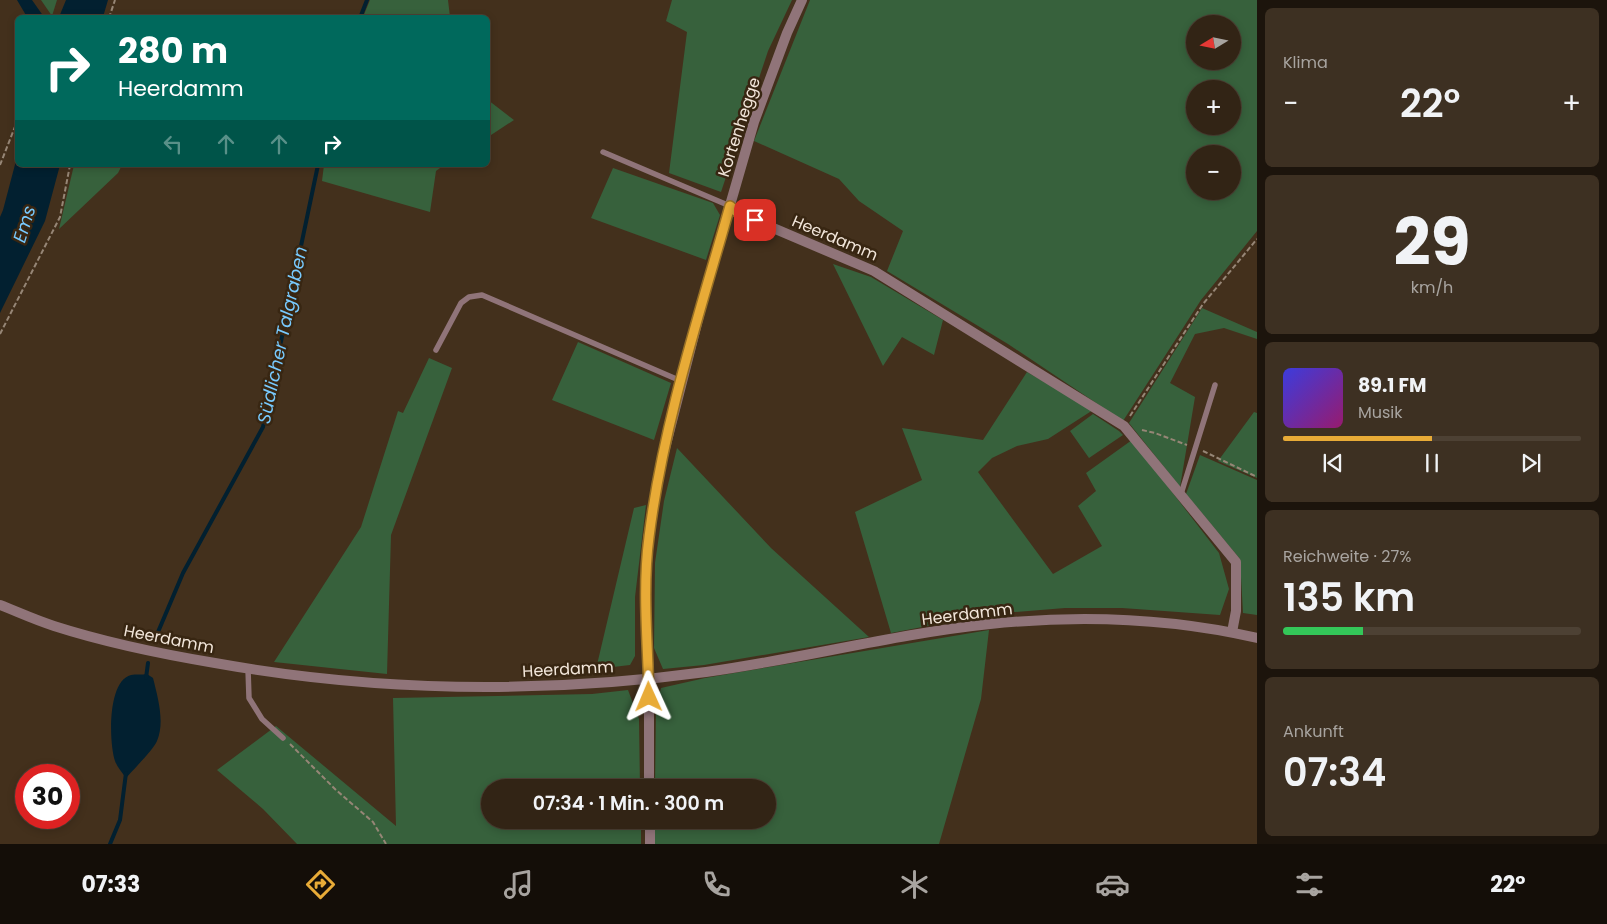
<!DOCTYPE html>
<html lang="de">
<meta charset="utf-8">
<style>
:root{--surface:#322415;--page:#3d3022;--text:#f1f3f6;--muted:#a8a4a0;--line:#4d4134;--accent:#e8ab37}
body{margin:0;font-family:Poppins,sans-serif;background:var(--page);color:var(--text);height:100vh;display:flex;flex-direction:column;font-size:19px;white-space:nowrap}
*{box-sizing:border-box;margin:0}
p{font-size:16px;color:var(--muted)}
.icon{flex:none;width:28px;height:28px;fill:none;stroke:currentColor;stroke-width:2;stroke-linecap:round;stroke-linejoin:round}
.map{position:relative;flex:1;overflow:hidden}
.sheet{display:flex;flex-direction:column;gap:8px;padding:8px;background:#1c140c;width:350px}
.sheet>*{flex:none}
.hud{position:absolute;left:15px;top:15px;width:475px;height:152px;border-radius:8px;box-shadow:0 2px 8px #0003,0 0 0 1px var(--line);background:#00695c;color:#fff;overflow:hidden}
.needle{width:32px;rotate:260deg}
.fabs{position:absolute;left:1186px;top:15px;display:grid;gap:10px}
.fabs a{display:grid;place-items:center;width:55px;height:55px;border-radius:50%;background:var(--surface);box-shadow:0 2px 8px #0003,0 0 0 1px var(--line);font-size:25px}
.speed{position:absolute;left:15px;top:764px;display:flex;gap:10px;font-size:25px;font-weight:700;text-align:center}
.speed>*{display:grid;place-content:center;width:65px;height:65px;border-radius:50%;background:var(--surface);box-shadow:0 2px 8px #0003,0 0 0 1px var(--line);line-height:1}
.speed .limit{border:8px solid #d22;background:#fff;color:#111}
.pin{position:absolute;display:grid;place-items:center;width:42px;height:42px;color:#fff;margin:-21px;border-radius:10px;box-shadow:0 2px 8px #0006}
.me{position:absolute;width:55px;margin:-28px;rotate:359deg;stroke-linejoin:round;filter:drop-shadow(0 0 4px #0008)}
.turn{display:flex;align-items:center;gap:18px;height:105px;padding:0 20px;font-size:22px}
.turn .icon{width:65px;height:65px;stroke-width:2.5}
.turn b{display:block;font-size:35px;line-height:42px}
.lanes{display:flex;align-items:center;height:48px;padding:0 20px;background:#0003;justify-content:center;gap:25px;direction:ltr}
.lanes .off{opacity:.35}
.big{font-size:38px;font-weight:600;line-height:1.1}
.sheet .tile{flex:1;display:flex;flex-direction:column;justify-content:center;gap:8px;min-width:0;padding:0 18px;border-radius:8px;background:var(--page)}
.sheet .dial{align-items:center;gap:0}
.dial b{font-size:65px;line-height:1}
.song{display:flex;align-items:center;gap:15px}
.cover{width:60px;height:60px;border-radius:8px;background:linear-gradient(135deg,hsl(240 70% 55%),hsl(320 70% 35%))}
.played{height:5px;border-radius:2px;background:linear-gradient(90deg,var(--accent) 50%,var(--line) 50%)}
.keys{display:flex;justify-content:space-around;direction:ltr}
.heat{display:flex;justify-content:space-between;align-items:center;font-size:28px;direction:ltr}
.charge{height:8px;border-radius:4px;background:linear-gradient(90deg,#34c759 27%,var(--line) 0)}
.trip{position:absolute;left:481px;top:779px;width:295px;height:50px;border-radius:25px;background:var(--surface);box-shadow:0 2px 8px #0003,0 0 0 1px var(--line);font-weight:600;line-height:50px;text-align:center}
.dock{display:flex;height:80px;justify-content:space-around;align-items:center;background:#140e08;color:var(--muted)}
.dock .icon{width:35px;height:35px}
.dock .active{color:var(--accent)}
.dock b{font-size:22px;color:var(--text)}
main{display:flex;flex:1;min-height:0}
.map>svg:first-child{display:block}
</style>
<main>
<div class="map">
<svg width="1257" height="844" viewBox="0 0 1257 844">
<rect width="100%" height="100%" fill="#43301c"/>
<path fill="#37613c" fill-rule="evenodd" d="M41 0H57L52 16Z
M370 0H448L450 17H363Z
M672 0H792L768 51 721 192 669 173 687 32 666 21Z
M810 0H1257V231L1201 300 1123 421 1008 344 887 271 903 231 859 201 839 179 754 141ZM1195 24H1232V61H1195ZM1195 89H1232V126H1195ZM1195 154H1232V191H1195Z
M488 100 514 120 488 137Z
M74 165H122L118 173 59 229Z
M324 165H444L436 171 430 212 322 181Z
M613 168 713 203 720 215 706 260 591 218Z
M833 264 871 277 943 320 934 355 902 337 883 366Z
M1202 308 1257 332V339L1224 328 1195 334 1170 383 1195 397 1180 487 1129 423Z
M578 342 671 383 654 440 552 400Z
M429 358 452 368 391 535 387 674 274 662 361 527 398 411 403 413Z
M1027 372 1093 410 1048 439 1017 446 992 458 978 472 1053 574 1102 546 1078 506 1096 491 1086 473 1132 440 1219 553 1229 589 1220 615 1122 608H1065L990 614 891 633 855 512 922 480 902 428 983 440Z
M1254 412 1257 413V478L1218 461Z
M1093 414 1119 431 1123 435 1089 458 1070 431Z
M677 448 771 548 869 637 704 665 663 669 654 648 655 563 664 501Z
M1200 455 1257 480V615L1243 613 1240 559 1186 494Z
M646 505 635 597V656L630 665 596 669 634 508Z
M989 630 981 699 939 844H655V820H768V788L655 787 656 708 661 688 705 678Z
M628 690 639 719 640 787 490 788V820H641V844H297L263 809 217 770 276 726 396 826 393 698 592 694Z"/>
<path fill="#022030" d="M17 0H32L44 17H27Z
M66 0H108L103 17H59Z
M17 157 18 165H60L45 221 0 313V217L3 210Z
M147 674 153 678C158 698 165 722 157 741 153 750 133 770 126 778 122 772 117 767 115 761 109 743 107 681 131 675 136 674 142 675 147 674Z"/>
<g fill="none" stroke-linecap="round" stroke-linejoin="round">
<path stroke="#022030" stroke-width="4" d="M360 18 367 0
M158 632 183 573 263 427 318 165
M146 678 148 663
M110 844 120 820 126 773"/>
<path stroke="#968676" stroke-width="2" stroke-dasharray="5 2.5" stroke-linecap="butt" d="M109 18 115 0
M0 165 18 119
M0 334 60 217 70 165
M1130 416 1203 304 1257 239
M1142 430 1155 433 1187 445
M1203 451 1257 477
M290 744 336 790 373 822 386 844"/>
<path stroke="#907479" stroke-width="5.5" d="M603 152 730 206
M436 350 461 303 469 297 482 295 681 381
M1181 494 1215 385
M248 669 249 698 262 719 283 738"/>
<path stroke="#907479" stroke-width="10" d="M730 206 738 213 874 271 1124 426 1236 562V611L1232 632
M649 788V679L645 598 648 539 660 468 705 292 754 122 787 33 802 0
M650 820V844"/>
<path stroke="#907479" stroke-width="10" d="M0 605C18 612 35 620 54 626 107 643 161 654 215 663 377 692 543 694 706 672 801 659 894 634 990 624 1078 615 1170 618 1257 638"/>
</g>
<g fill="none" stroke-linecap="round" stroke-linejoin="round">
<g stroke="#976f24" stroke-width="12">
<path id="route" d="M649 697C648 644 642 590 649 537 663 425 699 315 730 206L738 213 755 220"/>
</g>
<use href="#route" stroke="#e8ab37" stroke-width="9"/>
</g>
<g text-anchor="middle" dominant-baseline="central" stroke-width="5" stroke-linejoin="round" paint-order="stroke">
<g font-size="16" fill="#f2e6da" stroke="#382612">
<text transform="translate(739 127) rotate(-72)">Kortenhegge</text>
<text transform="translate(835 238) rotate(23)">Heerdamm</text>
<text transform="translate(967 614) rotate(-7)">Heerdamm</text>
<text transform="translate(169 639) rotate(11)">Heerdamm</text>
<text transform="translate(568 669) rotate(-3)">Heerdamm</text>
</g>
<g font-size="18" font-style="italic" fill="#78cafe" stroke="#382612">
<text transform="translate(24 224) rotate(-73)">Ems</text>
<text transform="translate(282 335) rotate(-78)">Südlicher Talgraben</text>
</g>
</g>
</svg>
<div class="fabs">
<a><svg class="needle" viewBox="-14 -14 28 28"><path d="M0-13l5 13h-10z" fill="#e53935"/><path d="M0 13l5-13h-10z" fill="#a8a4a0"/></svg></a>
<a>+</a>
<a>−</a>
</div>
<div class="speed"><div class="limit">30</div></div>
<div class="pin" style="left:755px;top:220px;background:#d93025"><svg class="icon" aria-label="arrive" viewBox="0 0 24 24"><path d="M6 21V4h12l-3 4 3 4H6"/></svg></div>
<svg class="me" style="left:649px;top:697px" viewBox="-20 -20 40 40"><path d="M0-17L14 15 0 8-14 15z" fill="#e8ab37" stroke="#fff" stroke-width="4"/></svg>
<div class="trip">07:34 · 1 Min. · 300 m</div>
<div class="hud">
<div class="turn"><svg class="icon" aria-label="right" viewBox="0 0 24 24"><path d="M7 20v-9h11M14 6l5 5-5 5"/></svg><div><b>280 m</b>Heerdamm</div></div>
<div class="lanes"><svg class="icon off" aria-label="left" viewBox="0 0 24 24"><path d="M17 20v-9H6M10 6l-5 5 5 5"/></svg><svg class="icon off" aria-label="ahead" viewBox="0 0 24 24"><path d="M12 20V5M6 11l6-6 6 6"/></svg><svg class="icon off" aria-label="ahead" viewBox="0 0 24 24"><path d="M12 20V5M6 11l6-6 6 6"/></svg><svg class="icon" aria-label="right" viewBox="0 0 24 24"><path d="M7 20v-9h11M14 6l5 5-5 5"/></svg></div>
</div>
</div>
<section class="sheet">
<div class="tile"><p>Klima</p>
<div class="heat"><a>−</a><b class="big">22°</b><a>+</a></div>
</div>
<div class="tile dial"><b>29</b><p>km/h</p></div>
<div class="tile">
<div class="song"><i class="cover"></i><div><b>89.1 FM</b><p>Musik</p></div></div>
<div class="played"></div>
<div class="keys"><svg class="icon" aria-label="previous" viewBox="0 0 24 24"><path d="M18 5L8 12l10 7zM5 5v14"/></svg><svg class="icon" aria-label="pause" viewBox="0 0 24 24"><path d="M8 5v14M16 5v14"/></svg><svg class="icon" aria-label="next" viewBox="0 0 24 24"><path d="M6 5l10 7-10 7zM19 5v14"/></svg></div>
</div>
<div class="tile"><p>Reichweite · 27%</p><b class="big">135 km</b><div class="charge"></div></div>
<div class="tile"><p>Ankunft</p><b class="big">07:34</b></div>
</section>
</main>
<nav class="dock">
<b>07:33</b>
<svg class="icon active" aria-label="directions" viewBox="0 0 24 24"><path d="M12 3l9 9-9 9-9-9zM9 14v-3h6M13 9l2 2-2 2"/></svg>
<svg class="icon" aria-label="music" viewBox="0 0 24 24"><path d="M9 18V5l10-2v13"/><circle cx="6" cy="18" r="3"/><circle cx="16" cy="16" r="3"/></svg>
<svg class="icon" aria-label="phone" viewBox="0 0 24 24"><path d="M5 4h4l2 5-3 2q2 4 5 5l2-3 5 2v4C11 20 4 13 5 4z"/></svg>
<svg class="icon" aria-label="climate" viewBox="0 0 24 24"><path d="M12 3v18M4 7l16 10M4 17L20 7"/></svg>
<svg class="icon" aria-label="car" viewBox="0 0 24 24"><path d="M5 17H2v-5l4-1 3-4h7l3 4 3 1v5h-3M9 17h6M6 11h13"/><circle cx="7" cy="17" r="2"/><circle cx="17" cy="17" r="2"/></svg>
<svg class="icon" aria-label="filters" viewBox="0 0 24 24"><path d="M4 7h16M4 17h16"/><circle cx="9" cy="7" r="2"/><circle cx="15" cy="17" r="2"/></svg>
<b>22°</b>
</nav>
